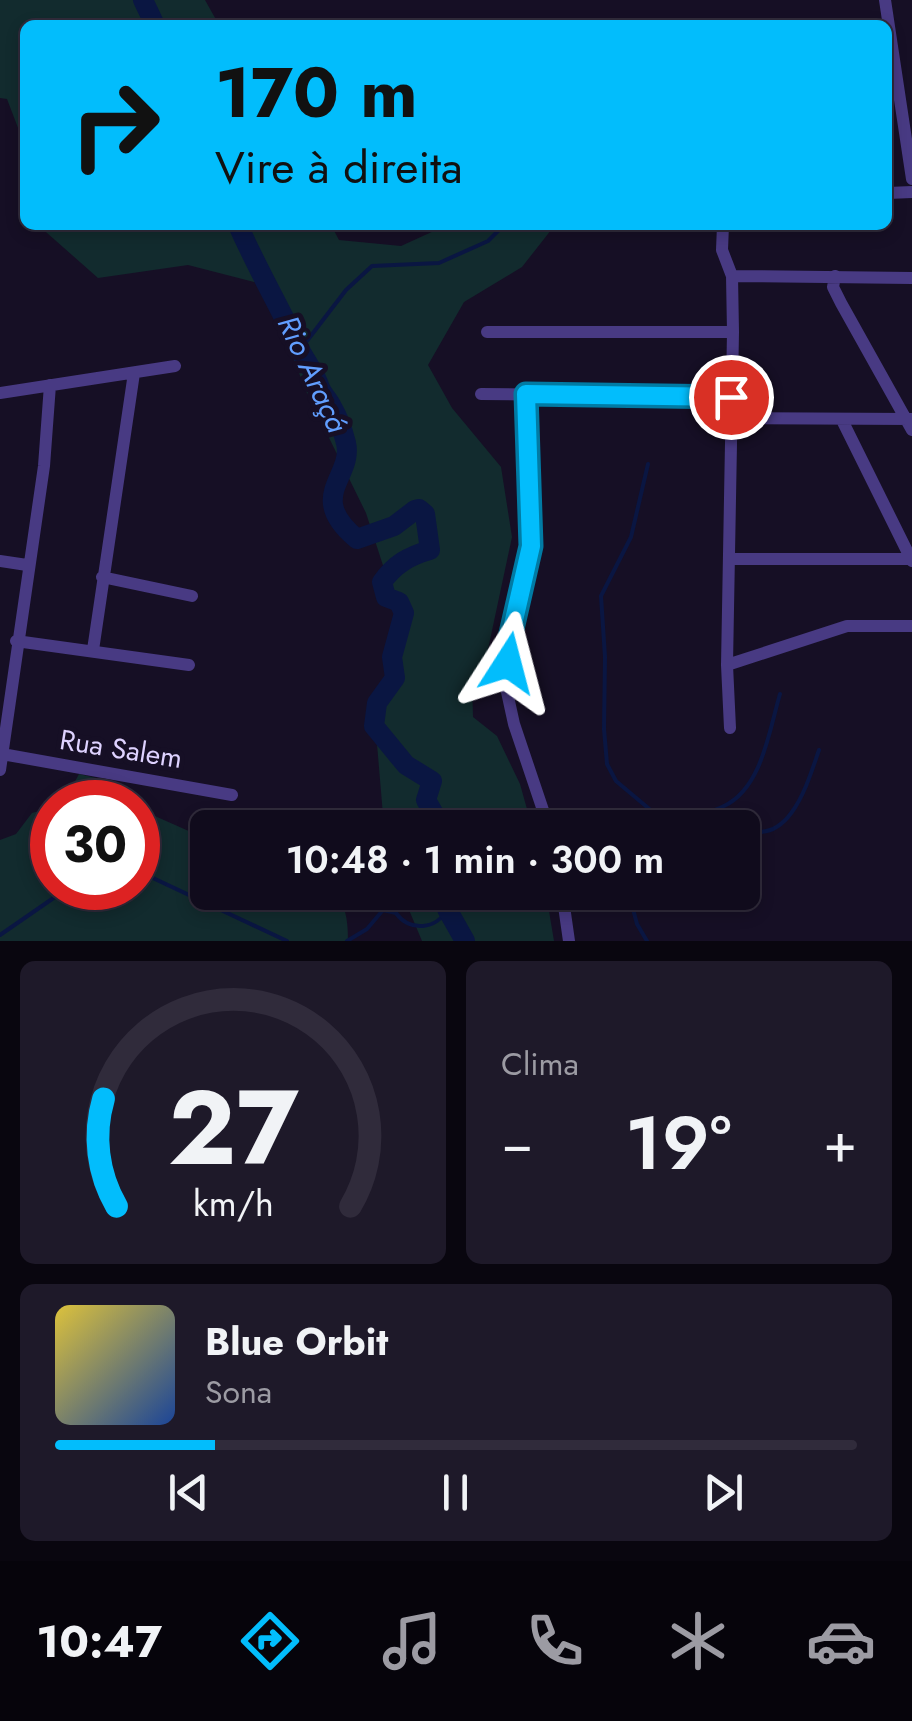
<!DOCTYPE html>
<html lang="pt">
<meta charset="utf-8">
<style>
:root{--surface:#100b1c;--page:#1e1929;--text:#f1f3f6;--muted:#9c9ba3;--line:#302b3b;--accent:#02bdfc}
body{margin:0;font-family:Jost,sans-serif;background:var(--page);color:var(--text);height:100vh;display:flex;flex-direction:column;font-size:38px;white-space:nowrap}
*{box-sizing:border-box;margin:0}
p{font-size:32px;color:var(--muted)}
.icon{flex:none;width:55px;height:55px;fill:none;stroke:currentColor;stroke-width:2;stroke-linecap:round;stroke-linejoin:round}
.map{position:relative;height:941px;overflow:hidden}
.panel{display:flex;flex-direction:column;gap:20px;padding:20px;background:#09060f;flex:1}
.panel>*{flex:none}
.top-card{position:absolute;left:20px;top:20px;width:872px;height:210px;border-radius:15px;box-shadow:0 5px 15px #0003,0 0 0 2px var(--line);background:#02bdfc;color:#111;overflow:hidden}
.speed{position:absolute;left:30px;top:780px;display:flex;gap:20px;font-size:50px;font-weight:700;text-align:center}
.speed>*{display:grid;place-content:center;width:130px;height:130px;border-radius:50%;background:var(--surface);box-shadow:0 5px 15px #0003,0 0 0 2px var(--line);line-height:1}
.speed .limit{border:15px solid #d22;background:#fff;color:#111}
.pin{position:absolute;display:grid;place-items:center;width:85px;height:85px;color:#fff;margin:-42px;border:5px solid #fff;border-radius:50%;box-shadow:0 2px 10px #0007}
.me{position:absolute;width:110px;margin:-55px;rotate:9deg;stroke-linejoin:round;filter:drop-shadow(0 0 8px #0008)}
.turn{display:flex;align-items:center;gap:35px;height:210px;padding:0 30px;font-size:45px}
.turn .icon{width:130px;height:130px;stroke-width:2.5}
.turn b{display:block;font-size:70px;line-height:85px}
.big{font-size:75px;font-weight:600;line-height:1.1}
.panel .widget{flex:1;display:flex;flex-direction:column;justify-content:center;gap:15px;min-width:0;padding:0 35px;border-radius:15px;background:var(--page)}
.panel .dial{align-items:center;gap:0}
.dial svg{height:260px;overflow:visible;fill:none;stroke:var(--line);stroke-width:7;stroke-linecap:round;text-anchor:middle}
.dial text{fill:var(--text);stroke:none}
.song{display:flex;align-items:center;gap:30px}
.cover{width:120px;height:120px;border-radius:15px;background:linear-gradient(135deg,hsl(50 70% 55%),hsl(220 70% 35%))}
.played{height:10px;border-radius:5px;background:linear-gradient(90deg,var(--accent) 20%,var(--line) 20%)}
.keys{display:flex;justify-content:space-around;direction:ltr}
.heat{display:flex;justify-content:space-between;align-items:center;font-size:55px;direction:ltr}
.panel .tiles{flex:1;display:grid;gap:20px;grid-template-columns:1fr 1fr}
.widget:last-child{grid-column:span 2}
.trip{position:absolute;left:190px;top:810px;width:570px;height:100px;border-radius:15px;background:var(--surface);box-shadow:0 5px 15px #0003,0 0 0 2px var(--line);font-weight:600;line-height:100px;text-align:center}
.tabs{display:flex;height:160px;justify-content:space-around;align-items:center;background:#06040b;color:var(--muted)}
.tabs .icon{width:70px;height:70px}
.tabs .selected{color:var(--accent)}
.tabs b{font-size:45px;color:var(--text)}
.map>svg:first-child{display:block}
</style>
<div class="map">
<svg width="912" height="941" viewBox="0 0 912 941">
<rect width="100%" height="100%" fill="#160f25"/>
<path fill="#122b2e" d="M0 0H205L219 25H25V213L23 141 7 99 0 98Z
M38 225H331L339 240 401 246 447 225H555L522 267 464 302 428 365 452 408 501 467 512 537 487 654 472 683 473 717 497 736 520 784 532 827H384L375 720 403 627 366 513 305 389 266 285 188 265 98 278Z
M79 774 104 780 95 802H64Z
M39 811 51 842 52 840V888H138V817L148 813 200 836 203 855 207 856 208 892 334 893C347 904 348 925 348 941H0V840L16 834 32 813Z
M402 893H546L554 941H422Z"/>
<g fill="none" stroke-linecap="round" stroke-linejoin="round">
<path stroke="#0a1642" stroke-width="4" d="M300 350 346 290 372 266 439 263 488 241 504 225
M648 464 631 537 601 596 605 657 604 729 607 764 616 781 672 828C689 818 707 814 724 806 762 788 769 731 780 694
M716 811 741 828
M742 828C790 849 808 781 819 750
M138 871 287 941
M635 892 630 898 637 924 647 941
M0 935 68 888
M347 941 367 929 383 910 396 913C409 932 437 930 447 909"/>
<path stroke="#0a1642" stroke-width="20" d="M143 0 155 25
M238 225C256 266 279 306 299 348 306 362 315 372 320 388 323 395 329 400 332 407 338 417 343 431 346 443 354 477 305 496 357 539L394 526 415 510 419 509 425 514 430 550C409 556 395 564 382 582L386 597 399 602 404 613 392 657 395 678 377 703 374 726 406 765 432 781 426 800 442 828
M451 892 447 909 465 941"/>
<path stroke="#483a83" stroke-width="12" d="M885 0 912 179
M888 193 912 192
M723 225 722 250 732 276 733 332 727 665 730 728
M732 276 912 278
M835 276 833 287 841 303 912 430
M487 332H733
M0 393 175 366
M481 394 731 397
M525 395 531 546 509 642 507 692 514 724 549 828
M732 418 912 419
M842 420 912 561
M729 559H912
M0 561 27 565
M102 577 192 596
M16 641 189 665
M93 650 134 373
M727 665 847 626H912
M2 754 232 795
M0 770 44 466 50 385
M562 892 569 941"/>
</g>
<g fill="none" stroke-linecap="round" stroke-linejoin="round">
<g stroke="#017ba4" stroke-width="25">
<path id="route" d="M508 663 509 642 531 546 526 394 731 397"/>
</g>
<use href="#route" stroke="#02bdfc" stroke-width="18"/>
</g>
<g text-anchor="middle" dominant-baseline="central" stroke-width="10" stroke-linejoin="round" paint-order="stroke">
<g font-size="28" fill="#ded2ff" stroke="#160f25">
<text transform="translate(121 749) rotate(9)">Rua Salem</text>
</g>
<g font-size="30" font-style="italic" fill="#619efe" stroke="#160f25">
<text transform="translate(313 374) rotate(65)">Rio Araçá</text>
</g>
</g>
</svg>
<div class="speed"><div class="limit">30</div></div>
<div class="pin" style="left:731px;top:397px;background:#d93025"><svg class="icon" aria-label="arrive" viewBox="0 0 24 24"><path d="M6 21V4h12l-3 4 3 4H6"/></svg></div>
<svg class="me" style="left:508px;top:663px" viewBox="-20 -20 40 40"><path d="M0-17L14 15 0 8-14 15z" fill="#02bdfc" stroke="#fff" stroke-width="4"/></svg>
<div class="trip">10:48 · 1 min · 300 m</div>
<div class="top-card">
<div class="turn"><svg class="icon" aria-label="right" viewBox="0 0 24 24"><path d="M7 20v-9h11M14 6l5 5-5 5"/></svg><div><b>170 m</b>Vire à direita</div></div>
</div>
</div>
<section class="panel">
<div class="tiles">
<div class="widget dial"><svg viewBox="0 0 100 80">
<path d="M14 69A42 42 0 1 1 86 69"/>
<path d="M14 69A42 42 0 0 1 10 36" stroke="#02bdfc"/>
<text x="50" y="56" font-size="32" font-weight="700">27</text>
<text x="50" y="72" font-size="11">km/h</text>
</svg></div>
<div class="widget"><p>Clima</p>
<div class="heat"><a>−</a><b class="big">19°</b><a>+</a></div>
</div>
<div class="widget">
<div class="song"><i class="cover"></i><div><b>Blue Orbit</b><p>Sona</p></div></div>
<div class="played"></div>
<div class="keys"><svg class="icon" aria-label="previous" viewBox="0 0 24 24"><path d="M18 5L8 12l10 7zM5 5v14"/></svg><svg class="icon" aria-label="pause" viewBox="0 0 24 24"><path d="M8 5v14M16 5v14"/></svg><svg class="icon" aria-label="next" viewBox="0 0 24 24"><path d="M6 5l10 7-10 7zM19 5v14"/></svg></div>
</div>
</div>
</section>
<nav class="tabs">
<b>10:47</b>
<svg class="icon selected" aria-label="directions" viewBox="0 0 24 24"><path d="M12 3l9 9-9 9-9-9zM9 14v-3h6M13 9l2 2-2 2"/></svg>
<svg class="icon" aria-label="music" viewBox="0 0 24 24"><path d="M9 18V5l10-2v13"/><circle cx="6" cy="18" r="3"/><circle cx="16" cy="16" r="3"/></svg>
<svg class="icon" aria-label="phone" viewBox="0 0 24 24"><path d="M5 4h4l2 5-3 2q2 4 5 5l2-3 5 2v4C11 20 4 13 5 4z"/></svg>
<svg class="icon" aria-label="climate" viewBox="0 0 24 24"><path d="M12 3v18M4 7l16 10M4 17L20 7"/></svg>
<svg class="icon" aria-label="car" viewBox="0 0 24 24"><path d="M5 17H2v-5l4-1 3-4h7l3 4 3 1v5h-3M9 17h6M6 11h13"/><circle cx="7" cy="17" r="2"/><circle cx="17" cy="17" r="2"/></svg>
</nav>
